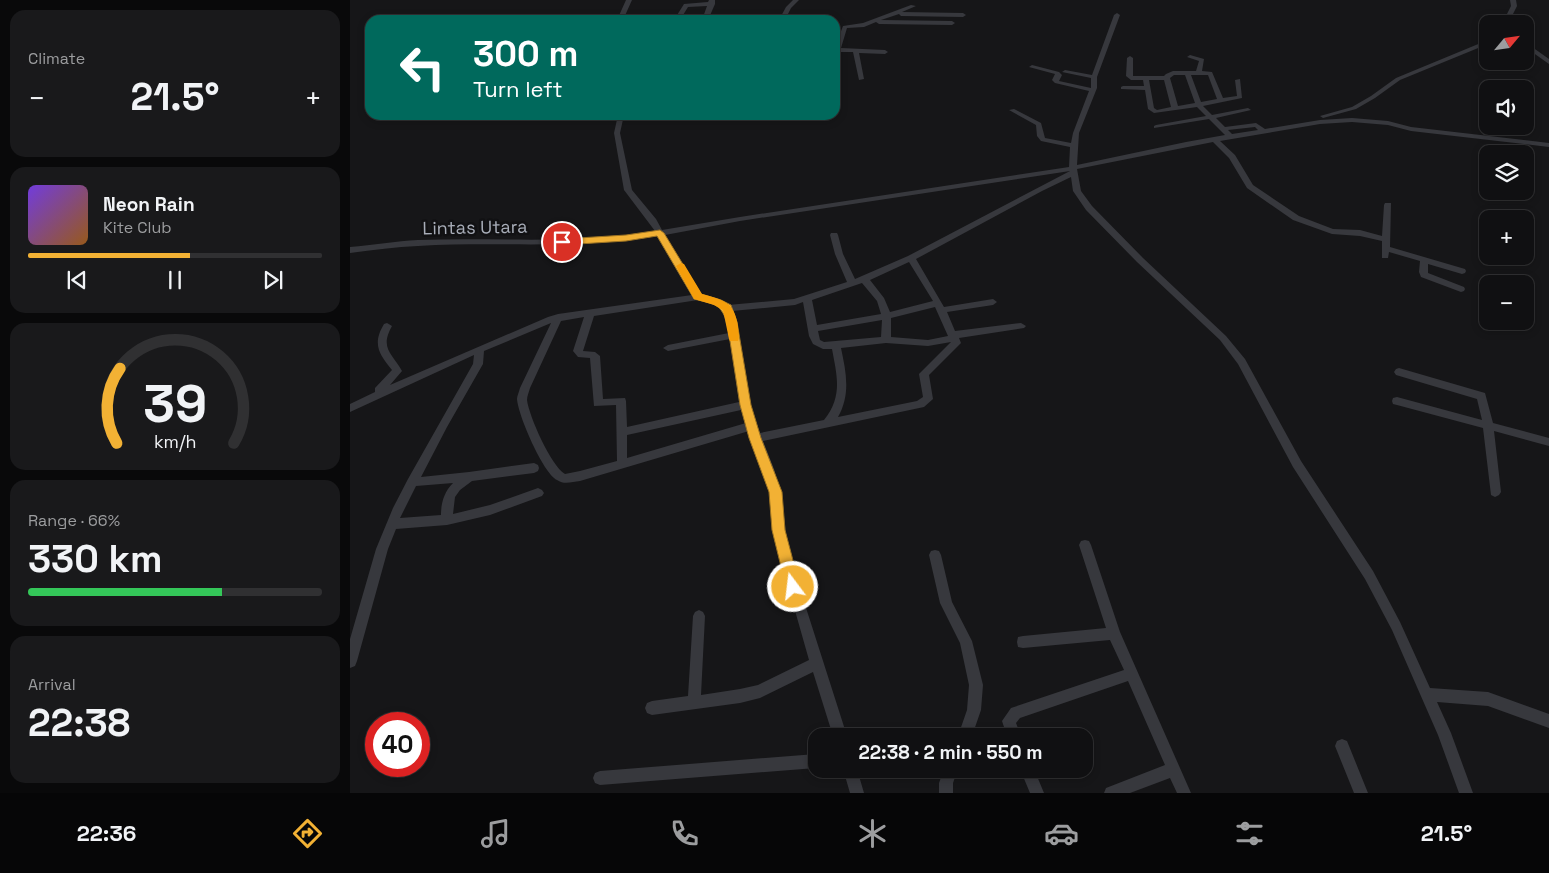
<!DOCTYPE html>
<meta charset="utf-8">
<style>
:root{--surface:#101012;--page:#19191b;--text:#f1f3f6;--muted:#9c9d9f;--line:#303032;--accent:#f2b134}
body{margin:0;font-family:"Space Grotesk",sans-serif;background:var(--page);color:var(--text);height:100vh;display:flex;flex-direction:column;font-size:19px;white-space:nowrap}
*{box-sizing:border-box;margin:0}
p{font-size:16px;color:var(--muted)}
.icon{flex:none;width:28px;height:28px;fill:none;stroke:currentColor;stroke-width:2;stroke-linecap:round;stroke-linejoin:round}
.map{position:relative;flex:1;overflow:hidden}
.sheet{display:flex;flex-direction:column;gap:10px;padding:10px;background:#09090a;width:350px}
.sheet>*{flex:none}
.hud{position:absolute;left:15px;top:15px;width:475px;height:105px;border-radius:15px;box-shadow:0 2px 8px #0003,0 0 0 1px var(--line);background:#00695c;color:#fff;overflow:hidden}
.needle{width:32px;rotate:61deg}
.fabs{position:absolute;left:1129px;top:15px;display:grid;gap:10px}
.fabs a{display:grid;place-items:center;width:55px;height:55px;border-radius:10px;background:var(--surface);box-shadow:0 2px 8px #0003,0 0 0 1px var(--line);font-size:25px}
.speed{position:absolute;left:15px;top:712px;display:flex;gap:10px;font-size:25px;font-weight:700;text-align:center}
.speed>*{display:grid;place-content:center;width:65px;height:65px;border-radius:50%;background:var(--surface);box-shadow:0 2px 8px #0003,0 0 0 1px var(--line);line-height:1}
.speed .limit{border:8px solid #d22;background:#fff;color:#111}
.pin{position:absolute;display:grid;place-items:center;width:42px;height:42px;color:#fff;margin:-21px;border:2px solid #fff;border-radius:50%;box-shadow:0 1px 5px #0007}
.me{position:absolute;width:55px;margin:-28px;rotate:345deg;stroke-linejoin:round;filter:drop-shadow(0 0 4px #0008)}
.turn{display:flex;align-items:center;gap:18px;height:105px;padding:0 25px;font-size:22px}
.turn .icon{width:65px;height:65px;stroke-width:2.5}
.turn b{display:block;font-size:35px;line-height:42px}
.big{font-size:38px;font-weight:700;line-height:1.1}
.sheet .card{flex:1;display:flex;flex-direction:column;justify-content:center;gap:8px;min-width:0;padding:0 18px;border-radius:15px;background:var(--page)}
.sheet .dial{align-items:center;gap:0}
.dial svg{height:130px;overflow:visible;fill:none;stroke:var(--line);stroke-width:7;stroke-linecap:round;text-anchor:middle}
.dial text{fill:var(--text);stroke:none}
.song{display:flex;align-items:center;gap:15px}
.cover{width:60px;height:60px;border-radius:8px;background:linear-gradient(135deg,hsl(260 70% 55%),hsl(30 70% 35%))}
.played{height:5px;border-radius:2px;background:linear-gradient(90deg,var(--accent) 55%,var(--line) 55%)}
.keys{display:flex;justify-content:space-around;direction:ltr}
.heat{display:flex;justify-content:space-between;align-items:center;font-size:28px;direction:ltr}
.charge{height:8px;border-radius:4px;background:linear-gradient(90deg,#34c759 66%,var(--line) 0)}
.trip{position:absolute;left:458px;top:728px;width:285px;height:50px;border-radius:15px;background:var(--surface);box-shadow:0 2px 8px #0003,0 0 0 1px var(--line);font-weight:700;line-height:50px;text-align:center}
.tabs{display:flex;height:80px;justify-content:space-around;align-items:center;background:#060607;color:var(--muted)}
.tabs .icon{width:35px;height:35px}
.tabs .current{color:var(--accent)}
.tabs b{font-size:22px;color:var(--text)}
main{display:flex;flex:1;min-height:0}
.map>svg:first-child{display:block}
</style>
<main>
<section class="sheet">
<div class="card"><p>Climate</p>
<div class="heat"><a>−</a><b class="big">21.5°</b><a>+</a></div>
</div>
<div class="card">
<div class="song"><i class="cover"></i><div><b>Neon Rain</b><p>Kite Club</p></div></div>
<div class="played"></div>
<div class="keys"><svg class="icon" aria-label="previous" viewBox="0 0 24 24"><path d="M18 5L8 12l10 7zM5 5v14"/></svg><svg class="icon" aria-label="pause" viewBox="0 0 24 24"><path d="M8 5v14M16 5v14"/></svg><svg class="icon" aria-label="next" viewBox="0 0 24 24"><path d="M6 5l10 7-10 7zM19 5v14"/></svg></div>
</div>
<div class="card dial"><svg viewBox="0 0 100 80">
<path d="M14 69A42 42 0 1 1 86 69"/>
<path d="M14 69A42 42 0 0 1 16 23" stroke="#f2b134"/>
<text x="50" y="56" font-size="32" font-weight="700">39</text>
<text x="50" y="72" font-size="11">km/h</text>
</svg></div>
<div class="card"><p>Range · 66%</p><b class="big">330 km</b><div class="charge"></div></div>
<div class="card"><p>Arrival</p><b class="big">22:38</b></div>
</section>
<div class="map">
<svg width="1199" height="793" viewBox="0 0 1199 793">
<rect width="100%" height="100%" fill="#161618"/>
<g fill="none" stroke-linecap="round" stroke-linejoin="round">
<path fill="#37383d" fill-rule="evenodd" d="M276 0H282L273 20H267Z
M359 0H365V4L358 20H352L357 6 338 7 330 20H324L334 4 358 2Z
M443 0H449L441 8 435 20H429L436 7Z
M1160 0H1166L1167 6 1158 24H1152L1161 6Z
M561 5 566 6 552 12 613 13 616 15 613 17 551 16 549 14 531 20 602 21 605 23 602 25 529 24 526 22 514 27 497 28 491 48 535 50 538 52 535 54 509 53 514 79 509 80 503 52H485V47L493 26 513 23Z
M767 13 770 15 747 77V88L729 133 727 165 836 142 875 135 859 119 804 128V126L806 125 856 116 847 107 804 113 798 109 795 90 771 89V87L773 86H794L793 80H781L776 76 777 58 780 56 783 58V76H814L816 74 823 71H846L849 61 837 57 840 55 854 59 852 71 862 72 873 98 887 96 885 80 890 79 892 98 853 106 862 115 898 108 901 110 866 118 875 127 906 123 915 129 970 120 1002 118 1038 121 1061 127 1199 143V147L1061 131 1038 125 1002 122 970 124 870 141 885 155 903 185 949 216 983 229 1010 230 1032 236 1034 205 1035 203H1041L1040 247 1115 269 1116 271 1115 273 1112 274 1078 264V273L1114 287 1115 289 1114 291 1111 292 1071 277 1069 272 1070 261 1039 252 1038 258H1032V241L1010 236 982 234 943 220 897 188 879 158 863 142 727 169 731 191 742 206 793 258 876 336 895 359 951 461 1023 571 1050 622 1080 688 1138 692 1199 714V728L1138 706 1087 702 1101 733 1123 793H1109L1088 735 1042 630 1015 579 943 467 888 364 870 340 787 262 736 210 723 191 721 177 692 191 566 259 594 307 643 299 647 302 643 305 597 312 605 331 671 323 676 326 674 328 609 338 611 343 579 375 583 399 574 407 413 441 424 469 432 497 436 534 450 589 497 736H483L463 672 410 698 390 703 302 715 297 713 295 708 297 703 302 701 338 696 343 616 345 612 349 610 353 612 355 616 351 695 390 689 408 685 459 660 425 540 419 491 403 441 400 438 399 431 230 481C222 482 214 485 207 480 193 473 168 415 167 399 167 396 169 392 170 388L201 323 134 351 133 364 97 427 71 477 119 472 184 463 188 465 189 468 188 471 184 473 122 481 110 490 105 497 103 514 140 505 188 488 192 490 194 493 192 496 140 515 97 525 46 529 38 549 7 661 5 666 0 668V639L26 549 43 508 58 479 123 364 124 355 0 412V404L25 392V388L42 370C29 354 22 344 34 324L37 323 42 326C29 349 43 354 52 371L40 385 198 317 208 314 342 295 308 236C229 250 148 241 68 246 46 247 23 250 0 253V247C23 245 46 241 68 240 147 237 227 245 305 231L274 190 264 133 268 115H274L270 133 282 190 306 219 312 230 390 217 719 167 720 147 691 141 687 136 686 125 659 110 664 109 691 123 695 138 721 143 723 133 739 91 705 83 702 80 705 74 679 67 682 65 709 72 712 75 709 81 741 88V78L712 72 715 70 742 75 764 15ZM824 75H835L845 103 828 106 820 78ZM841 75H858L867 99 851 102ZM799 80H814L821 107 807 110 804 108ZM905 127 908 130 882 134 878 130ZM720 171 558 256 505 279 493 254 488 235 487 233H481L480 235 485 254 497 282 444 299 378 305 377 303 351 295 315 235 390 221ZM559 262 583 301 540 312 534 298 520 280ZM512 283 527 301 531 314 467 325 462 300ZM348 300 371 307 379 333 318 345 313 348 318 351 380 339 389 402 277 427 276 401 275 398 253 399 250 356 245 352 233 351 244 316ZM453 302 459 336 463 344 473 349H482C487 376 493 396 474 420L410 433 400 405 389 336 382 311 445 305ZM585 307 598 336 578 340 541 337V318ZM234 317 223 351 228 357 240 358 244 406 266 405 267 461 230 471 215 474C201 466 179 416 177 400 177 396 179 392 180 388L211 321ZM532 320 531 337 474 342 470 340 468 331ZM601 342 569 374 573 397 567 401 488 417C501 394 496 372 491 348L536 343 578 346ZM391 410 396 423 277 458V435ZM103 483C94 492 91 503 91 515L50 518 66 486Z
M1138 40V44L1050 80 1025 98 1006 109 973 118 970 116 1002 107 1021 96 1046 78Z
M1175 42 1199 59V64L1175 47Z
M1049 368 1135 393 1143 423 1199 438V446L1144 431 1151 492 1149 495 1145 497 1141 495 1133 428 1047 405 1043 404 1042 401 1043 398 1047 397 1132 420 1127 399 1046 375 1044 372 1046 369Z
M735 540 739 541 741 545 770 632 841 793H827L820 778 780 793H754L756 788 815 765 778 681 670 718 666 723 671 736H657L652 721 661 708 774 670 760 640 673 648 668 647 667 642 668 637 673 636 756 628 729 545 731 541Z
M585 550 589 551 591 555 602 602 622 641 633 685 631 710 622 736H608L617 710 619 685 610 643 590 603 579 555 581 551Z
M992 739 997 741 1018 793H1004L985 746 987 741Z
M466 754V768L250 785 245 783 243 778 245 773 250 771Z
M493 769H507L514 793H500Z
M594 769H608L603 783V793H589V783Z
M670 769H684L694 793H680Z"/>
</g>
<path fill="#f2b134" stroke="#9d7322" d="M310 230 314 233 351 294 371 300 381 305 387 322 401 405 411 438 432 492 435 530 450 587 448 591 443 593 438 591 436 587 422 530 419 492 399 438 390 405 377 322C370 302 362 304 344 299L307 236 276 241 212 245 208 242 212 239 276 235Z"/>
<path fill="#f59e0b" d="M331 263 334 264 352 294C373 300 384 301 388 326 388 331 390 336 388 341H380L379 339 373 310 364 305 344 299 326 266Z"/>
<g text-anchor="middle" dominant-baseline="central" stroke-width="5" stroke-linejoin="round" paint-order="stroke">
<g font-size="18" fill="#a8adb8" stroke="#111113">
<text transform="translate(125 227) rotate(-1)">Lintas Utara</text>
</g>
</g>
</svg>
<div class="fabs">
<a><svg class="needle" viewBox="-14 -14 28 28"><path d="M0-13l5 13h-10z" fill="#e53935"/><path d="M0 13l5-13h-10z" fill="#9c9d9f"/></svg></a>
<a><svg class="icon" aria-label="sound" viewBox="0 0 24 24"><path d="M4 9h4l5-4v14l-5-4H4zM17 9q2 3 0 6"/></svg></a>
<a><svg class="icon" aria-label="layers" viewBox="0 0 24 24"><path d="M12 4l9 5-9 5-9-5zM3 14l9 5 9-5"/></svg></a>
<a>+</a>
<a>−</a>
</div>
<div class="speed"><div class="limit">40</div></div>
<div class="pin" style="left:212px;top:242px;background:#d93025"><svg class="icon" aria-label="arrive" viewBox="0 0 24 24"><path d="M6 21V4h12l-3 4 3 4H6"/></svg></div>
<svg class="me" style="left:443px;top:587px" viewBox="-20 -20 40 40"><circle r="17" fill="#f2b134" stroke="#fff" stroke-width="3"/><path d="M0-11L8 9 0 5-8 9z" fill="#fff"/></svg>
<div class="trip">22:38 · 2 min · 550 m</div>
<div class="hud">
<div class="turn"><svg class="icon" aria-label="left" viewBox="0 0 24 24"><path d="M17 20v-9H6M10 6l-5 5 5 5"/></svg><div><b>300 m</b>Turn left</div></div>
</div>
</div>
</main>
<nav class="tabs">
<b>22:36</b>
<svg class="icon current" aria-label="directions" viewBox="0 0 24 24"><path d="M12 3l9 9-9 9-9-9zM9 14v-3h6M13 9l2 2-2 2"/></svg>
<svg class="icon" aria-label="music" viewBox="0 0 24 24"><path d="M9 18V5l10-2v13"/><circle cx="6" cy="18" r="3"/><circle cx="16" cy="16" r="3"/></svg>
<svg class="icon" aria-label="phone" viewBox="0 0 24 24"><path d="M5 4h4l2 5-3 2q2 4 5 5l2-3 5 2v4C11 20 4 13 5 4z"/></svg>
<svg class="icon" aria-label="climate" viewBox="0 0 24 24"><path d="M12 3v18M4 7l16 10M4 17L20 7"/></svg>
<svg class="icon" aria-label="car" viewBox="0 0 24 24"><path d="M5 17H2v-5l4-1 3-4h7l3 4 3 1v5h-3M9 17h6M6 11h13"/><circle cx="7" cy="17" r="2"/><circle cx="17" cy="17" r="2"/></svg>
<svg class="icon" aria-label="filters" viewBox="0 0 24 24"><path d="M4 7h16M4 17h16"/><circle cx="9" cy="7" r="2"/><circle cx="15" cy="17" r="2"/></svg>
<b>21.5°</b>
</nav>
